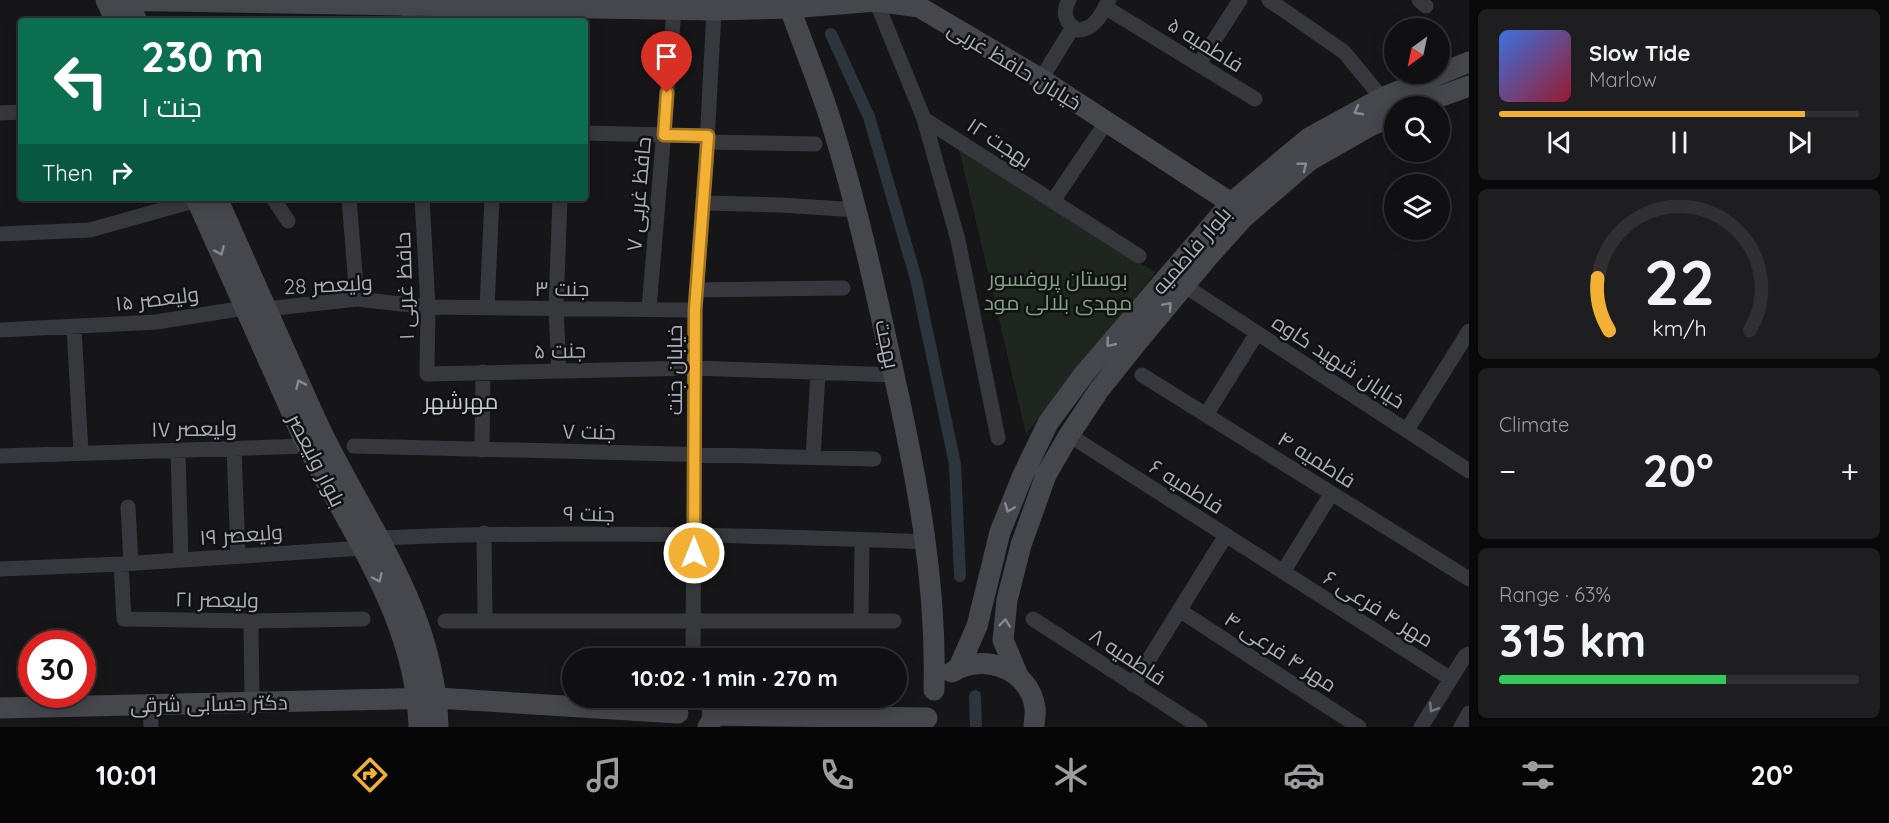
<!DOCTYPE html>
<meta charset="utf-8">
<style>
:root{--surface:#101012;--page:#1e1e20;--text:#f1f3f6;--muted:#9c9d9f;--line:#303032;--accent:#f2b134}
body{margin:0;font-family:Quicksand,Cairo,sans-serif;background:var(--page);color:var(--text);height:100vh;display:flex;flex-direction:column;font-size:22px;white-space:nowrap}
*{box-sizing:border-box;margin:0}
p{font-size:20px;color:var(--muted)}
.icon{flex:none;width:33px;height:33px;fill:none;stroke:currentColor;stroke-width:2;stroke-linecap:round;stroke-linejoin:round}
.map{position:relative;flex:1;overflow:hidden}
.sheet{display:flex;flex-direction:column;gap:9px;padding:9px;background:#09090a;width:420px}
.sheet>*{flex:none}
.guide{position:absolute;left:18px;top:18px;width:570px;height:183px;border-radius:6px;box-shadow:0 3px 15px #0003,0 0 0 2px var(--line);background:#0b6e4f;color:#fff;overflow:hidden}
.needle{width:39px;rotate:213deg}
.buttons{position:absolute;left:1384px;top:18px;display:grid;gap:12px}
.buttons a{display:grid;place-items:center;width:66px;height:66px;border-radius:50%;background:var(--surface);box-shadow:0 3px 15px #0003,0 0 0 2px var(--line);font-size:30px}
.speed{position:absolute;left:18px;top:630px;display:flex;gap:12px;font-size:30px;font-weight:700;text-align:center}
.speed>*{display:grid;place-content:center;width:78px;height:78px;border-radius:50%;background:var(--surface);box-shadow:0 3px 15px #0003,0 0 0 2px var(--line);line-height:1}
.speed .limit{border:9px solid #d22;background:#fff;color:#111}
.pin{position:absolute;display:grid;place-items:center;width:51px;height:51px;color:#fff;margin:-62px -26px;border-radius:50% 50% 50% 0;rotate:-45deg;box-shadow:0 0 6px #0007}
.pin .icon{rotate:45deg}
.me{position:absolute;width:66px;margin:-33px;rotate:0deg;stroke-linejoin:round;filter:drop-shadow(0 0 4px #0008)}
.turn{display:flex;align-items:center;gap:21px;height:126px;padding:0 24px;font-size:27px}
.turn .icon{width:78px;height:78px;stroke-width:2.5}
.turn b{display:block;font-size:42px;line-height:51px}
.then{display:flex;align-items:center;height:57px;padding:0 24px;background:#0003;gap:12px;font-size:22px}
.big{font-size:45px;font-weight:700;line-height:1.1}
.sheet .widget{flex:1;display:flex;flex-direction:column;justify-content:center;gap:9px;min-width:0;padding:0 21px;border-radius:9px;background:var(--page)}
.sheet .dial{align-items:center;gap:0}
.dial svg{height:156px;overflow:visible;fill:none;stroke:var(--line);stroke-width:7;stroke-linecap:round;text-anchor:middle}
.dial text{fill:var(--text);stroke:none}
.song{display:flex;align-items:center;gap:18px}
.cover{width:72px;height:72px;border-radius:9px;background:linear-gradient(135deg,hsl(220 70% 55%),hsl(350 70% 35%))}
.played{height:6px;border-radius:3px;background:linear-gradient(90deg,var(--accent) 85%,var(--line) 85%)}
.keys{display:flex;justify-content:space-around;direction:ltr}
.heat{display:flex;justify-content:space-between;align-items:center;font-size:33px;direction:ltr}
.charge{height:9px;border-radius:4px;background:linear-gradient(90deg,#34c759 63%,var(--line) 0)}
.trip{position:absolute;left:562px;top:648px;width:345px;height:60px;border-radius:30px;background:var(--surface);box-shadow:0 3px 15px #0003,0 0 0 2px var(--line);font-weight:700;line-height:60px;text-align:center}
.tabs{display:flex;height:96px;justify-content:space-around;align-items:center;background:#060607;color:var(--muted)}
.tabs .icon{width:42px;height:42px}
.tabs .active{color:var(--accent)}
.tabs b{font-size:27px;color:var(--text)}
main{display:flex;flex:1;min-height:0}
.map>svg:first-child{display:block}
</style>
<main>
<div class="map">
<svg width="1469" height="727" viewBox="0 0 1469 727">
<rect width="100%" height="100%" fill="#161618"/>
<path fill="#1e261f" d="M959 149 1116 250 1156 272 1026 434Z"/>
<g fill="none" stroke-linecap="round" stroke-linejoin="round">
<path stroke="#2c353c" stroke-width="12" d="M831 34 869 117 916 279 955 464 960 576
M975 696 976 727"/>
<path stroke="#37383d" stroke-width="15" d="M1069 0C1062 12 1065 24 1078 30 1095 30 1102 13 1109 0
M1269 0 1344 52 1382 98
M1419 0 1426 6
M876 1 924 119 958 240 998 438
M408 5 409 21
M1105 7 1255 99
M1199 64 1240 0
M1041 79 1073 27
M0 113 21 112
M924 119 1139 256
M585 133 708 136
M707 142 815 144
M273 198 288 221
M349 198 357 299
M422 198 428 307 427 374 695 368 895 375
M1053 201 1107 121
M703 203 782 205 857 210
M0 234 90 230 197 200
M1185 286 1469 471
M696 290 843 288
M487 308 492 198
M266 309 357 299 428 307 695 310
M649 309 674 10
M74 327 81 453
M0 330 156 322 245 308
M559 371 556 308 560 198
M1142 375 1469 579
M1206 415 1257 333
M1407 430 1469 331
M1069 435 1451 679
M354 446 874 459
M234 448 238 555
M178 450 181 559
M482 450 483 372
M0 456 308 446
M813 457 818 373
M128 507 131 563
M484 533 485 620
M380 538C562 530 744 535 926 542
M121 564 124 619 251 621 363 619
M0 569 121 564 364 548
M1283 572 1331 494
M1179 610 1359 727
M1033 619 1200 727
M251 621 252 702
M445 621H894
M861 621 862 540
M693 658 695 310 706 162 714 10
M1133 685 1226 535
M150 704 151 727
M1421 727 1465 656 1469 654
M1461 727 1469 713"/>
<path stroke="#45474d" stroke-width="21" d="M106 0 714 10 790 8 876 1 919 7 1041 79 1231 203
M106 0 116 21
M127 0 137 21
M790 8C804 48 821 88 833 128 858 209 876 292 894 375 917 479 937 583 934 690
M1414 106 1469 86
M196 198C221 255 247 311 272 368 284 394 295 421 308 447 354 538 416 620 419 727
M217 198C241 252 265 306 289 360 301 386 312 413 325 439 373 535 435 614 438 727
M959 667 977 626 1000 532 1023 475 1048 423 1084 374 1231 203 1309 138 1382 98 1469 62
M952 672C983 652 1030 669 1035 708 1036 714 1034 721 1034 727
M1019 678 1003 640 1007 600 1021 545 1046 475 1069 435 1099 390 1139 340 1208 257 1243 218 1310 160 1368 127 1395 115
M703 698C714 704 716 716 708 727
M0 708 437 698 678 713
M713 715 927 718"/>
</g>
<defs><path id="oneway-chevron" d="M-2-3.5L2.5 0L-2 3.5" fill="none" stroke-width="1.6" stroke-linecap="round" stroke-linejoin="round" transform="scale(1.5)"/></defs>
<g stroke="#858993">
<use href="#oneway-chevron" transform="translate(1358 111) rotate(152)"/>
<use href="#oneway-chevron" transform="translate(1303 166) rotate(-39)"/>
<use href="#oneway-chevron" transform="translate(220 251) rotate(66)"/>
<use href="#oneway-chevron" transform="translate(1168 306) rotate(-49)"/>
<use href="#oneway-chevron" transform="translate(1110 343) rotate(130)"/>
<use href="#oneway-chevron" transform="translate(300 384) rotate(-114)"/>
<use href="#oneway-chevron" transform="translate(1009 508) rotate(112)"/>
<use href="#oneway-chevron" transform="translate(378 578) rotate(65)"/>
<use href="#oneway-chevron" transform="translate(1005 623) rotate(-84)"/>
</g>
<use stroke="#757881" href="#oneway-chevron" transform="translate(1433 708) rotate(122)"/>
<g fill="none" stroke-linecap="round" stroke-linejoin="round">
<g stroke="#9d7322" stroke-width="15">
<path id="route" d="M667 93 664 135 708 136 695 310 694 553"/>
</g>
<use href="#route" stroke="#f2b134" stroke-width="10"/>
</g>
<g text-anchor="middle" dominant-baseline="central" stroke-width="5" stroke-linejoin="round" paint-order="stroke">
<g font-size="21" fill="#a8adb8" stroke="#111113">
<text transform="translate(1206 44) rotate(32)">فاطمیه ۵</text>
<text transform="translate(1015 65) rotate(31)">خیابان حافظ غربی</text>
<text transform="translate(1000 142) rotate(33)">بهجت ۱۲</text>
<text transform="translate(638 194) rotate(-85)">حافظ غربی ۷</text>
<text transform="translate(1191 250) rotate(-49)">بلوار فاطمیه</text>
<text transform="translate(328 284) rotate(-3)">ولیعصر 28</text>
<text transform="translate(404 286) rotate(-92)">حافظ غربی ۱</text>
<text x="562" y="288">جنت ۳</text>
<text transform="translate(157 298) rotate(-7)">ولیعصر ۱۵</text>
<text transform="translate(888 344) rotate(78)">بهجت</text>
<text transform="translate(560 350) rotate(-1)">جنت ۵</text>
<text transform="translate(1339 361) rotate(33)">خیابان شهید کاوه</text>
<text transform="translate(674 370) rotate(-90)">خیابان جنت</text>
<text transform="translate(194 428) rotate(-1)">ولیعصر ۱۷</text>
<text transform="translate(589 431) rotate(1)">جنت ۷</text>
<text transform="translate(1317 459) rotate(32)">فاطمیه ۴</text>
<text transform="translate(317 460) rotate(63)">بلوار ولیعصر</text>
<text transform="translate(1187 486) rotate(32)">فاطمیه ۶</text>
<text transform="translate(589 513) rotate(1)">جنت ۹</text>
<text transform="translate(241 534) rotate(-4)">ولیعصر ۱۹</text>
<text transform="translate(217 599) rotate(1)">ولیعصر ۲۱</text>
<text transform="translate(1379 608) rotate(32)">مهر ۴ فرعی ۶</text>
<text transform="translate(1281 651) rotate(33)">مهر ۴ فرعی ۴</text>
<text transform="translate(1128 656) rotate(33)">فاطمیه ۸</text>
<text transform="translate(209 703) rotate(-1)">دکتر حسابی شرقی</text>
</g>
<g font-size="21" fill="#7fa381" stroke="#111113">
<text x="1058" y="278">بوستان پروفسور<tspan x="1058" dy="24">مهدی بلالی مود</tspan></text>
</g>
<g font-size="22" fill="#c9ccd4" stroke="#111113">
<text x="461" y="401">مهرشهر</text>
</g>
</g>
</svg>
<div class="buttons">
<a><svg class="needle" viewBox="-14 -14 28 28"><path d="M0-13l5 13h-10z" fill="#e53935"/><path d="M0 13l5-13h-10z" fill="#9c9d9f"/></svg></a>
<a><svg class="icon" aria-label="search" viewBox="0 0 24 24"><circle cx="10" cy="10" r="6"/><path d="M15 15l6 6"/></svg></a>
<a><svg class="icon" aria-label="layers" viewBox="0 0 24 24"><path d="M12 4l9 5-9 5-9-5zM3 14l9 5 9-5"/></svg></a>
</div>
<div class="speed"><div class="limit">30</div></div>
<div class="pin" style="left:667px;top:93px;background:#d93025"><svg class="icon" aria-label="arrive" viewBox="0 0 24 24"><path d="M6 21V4h12l-3 4 3 4H6"/></svg></div>
<svg class="me" style="left:694px;top:553px" viewBox="-20 -20 40 40"><circle r="17" fill="#f2b134" stroke="#fff" stroke-width="3"/><path d="M0-11L8 9 0 5-8 9z" fill="#fff"/></svg>
<div class="trip">10:02 · 1 min · 270 m</div>
<div class="guide">
<div class="turn"><svg class="icon" aria-label="left" viewBox="0 0 24 24"><path d="M17 20v-9H6M10 6l-5 5 5 5"/></svg><div><b>230 m</b>جنت ۱</div></div>
<div class="then">Then<svg class="icon" aria-label="right" viewBox="0 0 24 24"><path d="M7 20v-9h11M14 6l5 5-5 5"/></svg></div>
</div>
</div>
<section class="sheet">
<div class="widget">
<div class="song"><i class="cover"></i><div><b>Slow Tide</b><p>Marlow</p></div></div>
<div class="played"></div>
<div class="keys"><svg class="icon" aria-label="previous" viewBox="0 0 24 24"><path d="M18 5L8 12l10 7zM5 5v14"/></svg><svg class="icon" aria-label="pause" viewBox="0 0 24 24"><path d="M8 5v14M16 5v14"/></svg><svg class="icon" aria-label="next" viewBox="0 0 24 24"><path d="M6 5l10 7-10 7zM19 5v14"/></svg></div>
</div>
<div class="widget dial"><svg viewBox="0 0 100 80">
<path d="M14 69A42 42 0 1 1 86 69"/>
<path d="M14 69A42 42 0 0 1 8 42" stroke="#f2b134"/>
<text x="50" y="56" font-size="32" font-weight="700">22</text>
<text x="50" y="72" font-size="11">km/h</text>
</svg></div>
<div class="widget"><p>Climate</p>
<div class="heat"><a>−</a><b class="big">20°</b><a>+</a></div>
</div>
<div class="widget"><p>Range · 63%</p><b class="big">315 km</b><div class="charge"></div></div>
</section>
</main>
<nav class="tabs">
<b>10:01</b>
<svg class="icon active" aria-label="directions" viewBox="0 0 24 24"><path d="M12 3l9 9-9 9-9-9zM9 14v-3h6M13 9l2 2-2 2"/></svg>
<svg class="icon" aria-label="music" viewBox="0 0 24 24"><path d="M9 18V5l10-2v13"/><circle cx="6" cy="18" r="3"/><circle cx="16" cy="16" r="3"/></svg>
<svg class="icon" aria-label="phone" viewBox="0 0 24 24"><path d="M5 4h4l2 5-3 2q2 4 5 5l2-3 5 2v4C11 20 4 13 5 4z"/></svg>
<svg class="icon" aria-label="climate" viewBox="0 0 24 24"><path d="M12 3v18M4 7l16 10M4 17L20 7"/></svg>
<svg class="icon" aria-label="car" viewBox="0 0 24 24"><path d="M5 17H2v-5l4-1 3-4h7l3 4 3 1v5h-3M9 17h6M6 11h13"/><circle cx="7" cy="17" r="2"/><circle cx="17" cy="17" r="2"/></svg>
<svg class="icon" aria-label="filters" viewBox="0 0 24 24"><path d="M4 7h16M4 17h16"/><circle cx="9" cy="7" r="2"/><circle cx="15" cy="17" r="2"/></svg>
<b>20°</b>
</nav>
